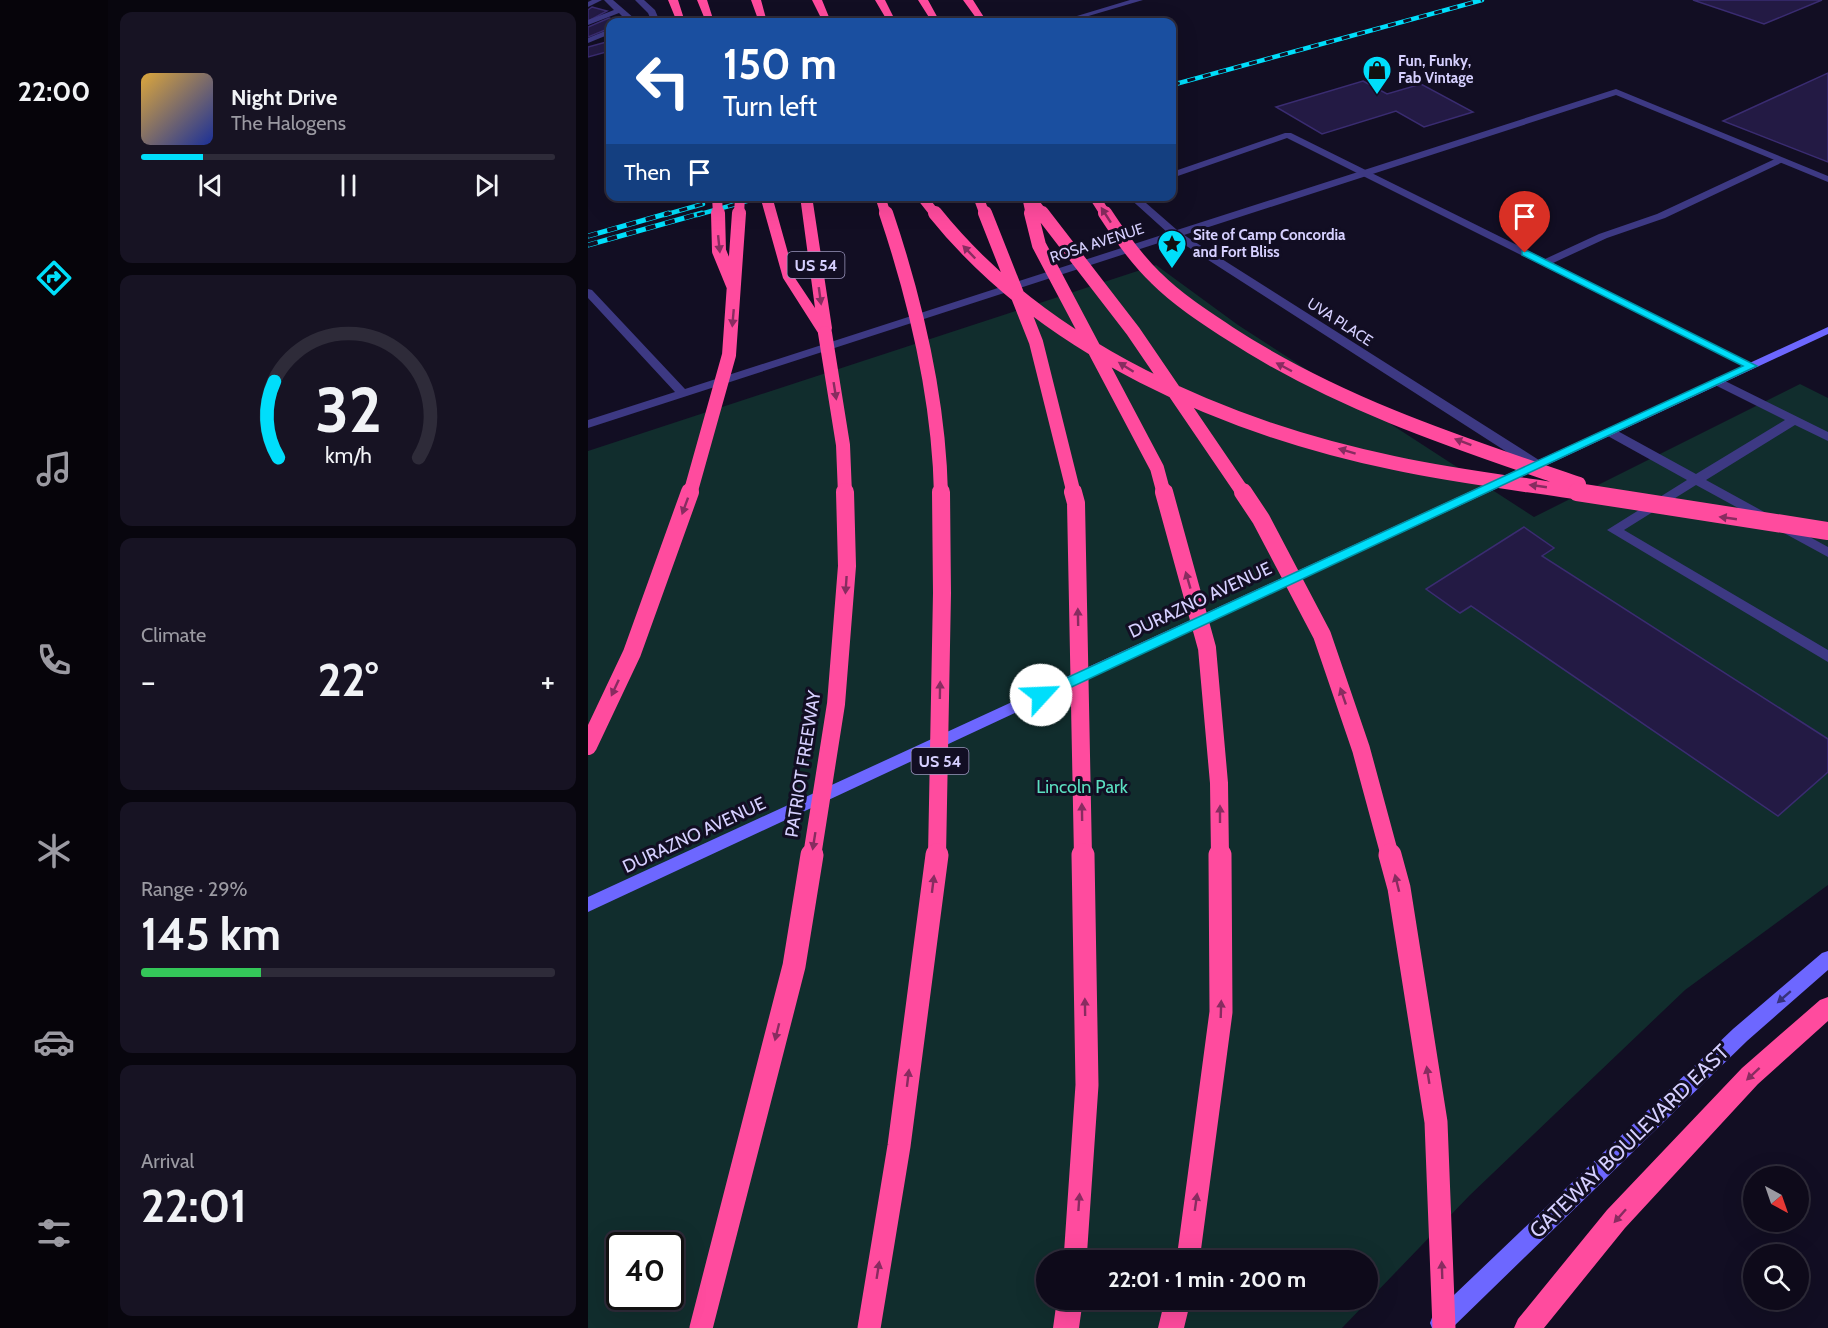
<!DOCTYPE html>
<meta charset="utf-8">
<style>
:root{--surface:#0e0a1a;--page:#171323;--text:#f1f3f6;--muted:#9b9aa2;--line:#2e2b39;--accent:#00defb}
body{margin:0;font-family:Cabin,sans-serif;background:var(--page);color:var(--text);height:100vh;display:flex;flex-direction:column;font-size:22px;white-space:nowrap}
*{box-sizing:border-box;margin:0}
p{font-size:20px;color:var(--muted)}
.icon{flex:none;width:33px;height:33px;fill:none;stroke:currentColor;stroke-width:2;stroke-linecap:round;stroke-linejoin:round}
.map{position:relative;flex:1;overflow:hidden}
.sheet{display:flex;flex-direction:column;gap:12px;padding:12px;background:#08060e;width:480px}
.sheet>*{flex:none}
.guide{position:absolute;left:18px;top:18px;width:570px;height:183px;border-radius:12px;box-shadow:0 6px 24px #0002,0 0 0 2px var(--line);background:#1a4fa0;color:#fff;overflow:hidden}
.needle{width:39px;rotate:140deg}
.tools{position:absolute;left:1155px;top:1166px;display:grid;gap:12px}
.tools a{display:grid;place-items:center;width:66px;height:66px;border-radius:50%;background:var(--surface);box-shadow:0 6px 24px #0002,0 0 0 2px var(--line);font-size:30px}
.speed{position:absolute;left:18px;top:1232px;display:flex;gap:12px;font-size:30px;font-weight:700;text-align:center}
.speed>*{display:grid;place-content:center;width:78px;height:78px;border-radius:50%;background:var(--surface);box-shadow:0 6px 24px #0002,0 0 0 2px var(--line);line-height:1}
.speed .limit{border:3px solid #111;border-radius:9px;background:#fff;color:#111}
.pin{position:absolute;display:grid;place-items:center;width:51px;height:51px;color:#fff;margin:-62px -26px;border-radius:50% 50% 50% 0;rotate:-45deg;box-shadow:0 0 6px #0007}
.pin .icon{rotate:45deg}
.me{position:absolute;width:66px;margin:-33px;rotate:65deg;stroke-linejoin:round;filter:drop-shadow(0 0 4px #0008)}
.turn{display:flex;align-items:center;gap:21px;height:126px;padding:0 18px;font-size:27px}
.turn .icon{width:78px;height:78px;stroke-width:2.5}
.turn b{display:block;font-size:42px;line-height:51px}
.then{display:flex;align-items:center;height:57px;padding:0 18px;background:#0003;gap:12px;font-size:22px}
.big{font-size:45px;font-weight:800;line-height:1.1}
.sheet .widget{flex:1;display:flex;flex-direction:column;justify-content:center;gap:9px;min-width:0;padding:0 21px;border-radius:12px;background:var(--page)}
.sheet .dial{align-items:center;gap:0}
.dial svg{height:156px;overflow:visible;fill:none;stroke:var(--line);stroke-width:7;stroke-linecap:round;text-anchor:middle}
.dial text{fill:var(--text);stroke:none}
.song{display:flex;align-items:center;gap:18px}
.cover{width:72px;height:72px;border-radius:9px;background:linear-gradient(135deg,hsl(40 70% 55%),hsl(230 70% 35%))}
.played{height:6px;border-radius:3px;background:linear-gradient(90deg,var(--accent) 15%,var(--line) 15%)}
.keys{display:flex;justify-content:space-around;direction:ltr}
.heat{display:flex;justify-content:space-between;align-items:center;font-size:33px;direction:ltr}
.charge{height:9px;border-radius:4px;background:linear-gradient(90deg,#34c759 29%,var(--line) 0)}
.trip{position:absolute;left:448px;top:1250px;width:342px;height:60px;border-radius:30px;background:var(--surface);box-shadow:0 6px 24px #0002,0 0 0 2px var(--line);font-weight:800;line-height:60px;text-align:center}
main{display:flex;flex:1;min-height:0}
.tabs{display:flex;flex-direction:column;width:108px;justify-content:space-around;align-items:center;background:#06040a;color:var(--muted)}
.tabs .icon{width:42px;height:42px}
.tabs .on{color:var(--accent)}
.tabs b{font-size:27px;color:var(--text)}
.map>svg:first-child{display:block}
</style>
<main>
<nav class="tabs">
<b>22:00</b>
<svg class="icon on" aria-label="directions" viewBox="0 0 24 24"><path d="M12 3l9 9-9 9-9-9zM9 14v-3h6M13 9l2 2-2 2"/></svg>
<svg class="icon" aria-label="music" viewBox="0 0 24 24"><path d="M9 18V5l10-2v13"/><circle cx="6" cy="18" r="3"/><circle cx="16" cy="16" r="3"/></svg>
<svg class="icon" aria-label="phone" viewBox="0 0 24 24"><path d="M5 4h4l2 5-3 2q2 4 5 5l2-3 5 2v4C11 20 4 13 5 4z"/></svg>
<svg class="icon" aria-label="climate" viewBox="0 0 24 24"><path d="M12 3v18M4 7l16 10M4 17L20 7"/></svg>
<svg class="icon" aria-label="car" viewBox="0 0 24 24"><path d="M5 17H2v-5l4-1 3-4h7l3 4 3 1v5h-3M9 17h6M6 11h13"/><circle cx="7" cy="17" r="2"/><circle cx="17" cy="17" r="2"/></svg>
<svg class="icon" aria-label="filters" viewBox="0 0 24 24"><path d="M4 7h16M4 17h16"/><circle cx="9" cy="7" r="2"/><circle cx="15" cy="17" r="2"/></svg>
</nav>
<section class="sheet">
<div class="widget">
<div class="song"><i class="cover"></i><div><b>Night Drive</b><p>The Halogens</p></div></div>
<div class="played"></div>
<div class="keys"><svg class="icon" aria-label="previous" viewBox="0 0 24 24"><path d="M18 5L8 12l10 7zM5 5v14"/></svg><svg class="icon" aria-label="pause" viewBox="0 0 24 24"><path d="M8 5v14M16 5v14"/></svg><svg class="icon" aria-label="next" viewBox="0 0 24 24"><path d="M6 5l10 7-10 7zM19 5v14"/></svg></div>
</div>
<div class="widget dial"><svg viewBox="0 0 100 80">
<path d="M14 69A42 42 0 1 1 86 69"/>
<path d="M14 69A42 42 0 0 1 12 30" stroke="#00defb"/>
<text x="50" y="56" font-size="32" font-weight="700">32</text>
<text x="50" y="72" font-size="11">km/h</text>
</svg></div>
<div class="widget"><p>Climate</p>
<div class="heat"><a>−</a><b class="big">22°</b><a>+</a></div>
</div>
<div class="widget"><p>Range · 29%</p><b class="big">145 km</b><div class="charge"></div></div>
<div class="widget"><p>Arrival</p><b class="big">22:01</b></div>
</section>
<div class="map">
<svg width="1240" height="1328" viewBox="0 0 1240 1328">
<rect width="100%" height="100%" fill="#120e23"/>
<path fill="#112d2d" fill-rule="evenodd" d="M568 265 650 325 946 517 1212 384 1240 398V885L1097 990 882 1195 754 1328H0V451ZM32 1245H82V1296H32ZM459 1260H780V1299H459Z"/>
<path fill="#231a44" stroke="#3a2c71" stroke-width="1.5" d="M1105 0H1234L1176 24Z
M4 7 19 11 0 21V10Z
M21 18 33 22H22V28L0 37V27Z
M22 41V51L0 57V47Z
M1240 73V162L1135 121Z
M775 81 799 94 833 84 885 112 836 127 808 111 734 134 688 107Z
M936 527 966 548 954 556 1240 739V772L1190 816 883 606 872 613 838 589Z"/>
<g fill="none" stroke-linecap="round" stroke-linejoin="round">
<path fill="#3d3983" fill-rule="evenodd" d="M4 0H14L0 7V2Z
M16 0H25L47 19V22H36L38 20 31 13 0 25V20L26 10Z
M47 0H56L67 10 72 22H64L60 13Z
M22 29V34L0 43V38Z
M697 133H703L957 259 1011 234 1069 214 1189 158H1195V162L1077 218 1019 238 965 263 1169 366 1163 370 699 138 584 178V172Z
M1129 377 1240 432V441L1207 425 1118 480 1240 547V557L1108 485 1036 530 1240 650V662L1019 530 1099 480 1018 435V429H1026L1108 474 1197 420 1125 384 1123 381Z"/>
<path fill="#3d3983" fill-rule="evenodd" d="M542 0H555L480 22H469Z
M1028 89 1240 176V182L1028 95 596 235 954 462 955 465 954 468H944L586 238 0 428V420L87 392 0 298V289L4 290 97 389 580 233 539 196H550L589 230Z"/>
<path fill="#6d67ff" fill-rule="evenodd" d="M1240 327V334L0 912V897Z
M1240 951V970L1159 1041 864 1328H844L842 1323 845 1315 1145 1029 1234 953Z"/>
<path fill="#ff4b9e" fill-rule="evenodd" d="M80 0H90L97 22H89Z
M109 0H119L126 22H118Z
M163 0H173L179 22H171Z
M224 0H234L243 22H235Z
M287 0H297L308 22H300Z
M330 0H340L352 22H344Z
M375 0H385L399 22H391Z
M172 196H184L207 278 227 308 212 196H224L244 328 242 336H232L195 278Z
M1240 997V1021L1170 1084 1037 1228 956 1328H926L930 1319 1019 1210 1154 1068 1232 1000Z
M469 1299H495L491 1328H465Z
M577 1299H603L596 1328H570Z"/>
<g stroke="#00defb" stroke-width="4.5">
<path id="rail-far1" d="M584 85 894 0
M76 215 115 204
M109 215 177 196"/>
</g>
<g stroke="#00defb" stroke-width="5">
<path id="rail" d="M0 236 81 213
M0 245 114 213"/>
</g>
<use href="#rail-far1" stroke="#120e23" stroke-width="3" stroke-dasharray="8" stroke-linecap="butt"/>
<use href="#rail" stroke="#120e23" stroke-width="4" stroke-dasharray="10" stroke-linecap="butt"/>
<path stroke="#ff4b9e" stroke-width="10" d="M129 196 130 215
M292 196 298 215
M333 196 348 215
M390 196 397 215
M441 196 456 215
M506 196 518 215
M440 201 443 215
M151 215 152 196"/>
<path stroke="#ff4b9e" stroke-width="14" d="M130 213 131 251 145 285
M298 213C328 302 351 400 353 494
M347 213C457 350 638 428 806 463 870 477 935 484 999 494
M397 213 448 342 486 494
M443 213 451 245 569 468 576 494
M454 213 545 331 656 494
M517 213C532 236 548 259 568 278 589 299 615 316 641 333 748 403 870 443 991 484
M237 333 255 445 257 494
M102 494 141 355 151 213"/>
<path stroke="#ff4b9e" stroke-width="18" d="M485 492 488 503 495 856
M576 492 619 648 631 783 632 856
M655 492 673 519 734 635 773 749 802 856
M989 492 1240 531
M0 746 44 653 102 492
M224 856 248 704 259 566 257 492
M349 856 354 593 353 492"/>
<path stroke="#ff4b9e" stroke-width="23" d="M802 855 811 888 848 1122 856 1328
M487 1260 499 1085 495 855
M600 1260 633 1012 632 855
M113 1328 206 966 224 855
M281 1328 311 1146 349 855"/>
</g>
<defs><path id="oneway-solid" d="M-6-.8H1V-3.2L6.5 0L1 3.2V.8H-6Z" transform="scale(1.5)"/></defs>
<g fill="#882c60">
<use href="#oneway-solid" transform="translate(518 215) rotate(-123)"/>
<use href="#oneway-solid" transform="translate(131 244) rotate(84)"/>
<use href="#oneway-solid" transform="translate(381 252) rotate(-134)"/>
<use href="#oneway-solid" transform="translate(232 296) rotate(82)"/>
<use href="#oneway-solid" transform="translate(145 318) rotate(95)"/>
<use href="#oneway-solid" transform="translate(538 367) rotate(-148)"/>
<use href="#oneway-solid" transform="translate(696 367) rotate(-152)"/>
<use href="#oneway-solid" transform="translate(247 391) rotate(81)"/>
<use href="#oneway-solid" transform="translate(875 442) rotate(-159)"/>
<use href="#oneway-solid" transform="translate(759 451) rotate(-163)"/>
<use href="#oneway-solid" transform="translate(950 486) rotate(-172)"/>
<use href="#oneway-solid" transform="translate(97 506) rotate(110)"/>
<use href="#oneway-solid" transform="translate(1140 518) rotate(-172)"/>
<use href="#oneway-solid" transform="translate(600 580) rotate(-106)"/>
<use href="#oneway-solid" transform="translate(258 585) rotate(94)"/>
<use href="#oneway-solid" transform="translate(490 617) rotate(-91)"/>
<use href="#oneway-solid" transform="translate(27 688) rotate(115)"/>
<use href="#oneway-solid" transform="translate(352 690) rotate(-89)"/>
<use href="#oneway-solid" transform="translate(755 696) rotate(-109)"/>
<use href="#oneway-solid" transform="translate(494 812) rotate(-91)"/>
<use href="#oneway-solid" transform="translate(632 814) rotate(-90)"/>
<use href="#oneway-solid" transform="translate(226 841) rotate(99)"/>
<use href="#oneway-solid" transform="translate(809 883) rotate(-104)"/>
<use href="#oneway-solid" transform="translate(345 884) rotate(-83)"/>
<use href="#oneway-solid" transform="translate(497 1007) rotate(-91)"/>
<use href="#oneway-solid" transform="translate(633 1009) rotate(-88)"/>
<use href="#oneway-solid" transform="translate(189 1032) rotate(104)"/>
<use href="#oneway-solid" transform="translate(1165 1074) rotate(137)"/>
<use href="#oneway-solid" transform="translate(840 1075) rotate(-99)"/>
<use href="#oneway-solid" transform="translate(320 1078) rotate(-83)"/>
<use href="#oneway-solid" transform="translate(491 1202) rotate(-86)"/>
<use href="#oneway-solid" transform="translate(608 1202) rotate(-82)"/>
<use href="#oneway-solid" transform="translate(1032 1216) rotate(132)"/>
<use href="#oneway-solid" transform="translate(290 1270) rotate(-81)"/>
<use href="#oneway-solid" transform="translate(854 1270) rotate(-92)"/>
</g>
<use fill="#36327b" href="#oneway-solid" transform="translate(1196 997) rotate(139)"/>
<path fill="#00defb" stroke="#0090a3" stroke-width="1.5" d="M934 251H940L1169 366 458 699H448V692L1155 366 934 255Z"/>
<defs>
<g id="shop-pin" transform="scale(1.5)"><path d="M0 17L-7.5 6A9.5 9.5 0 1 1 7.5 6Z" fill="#00defb" stroke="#120e23"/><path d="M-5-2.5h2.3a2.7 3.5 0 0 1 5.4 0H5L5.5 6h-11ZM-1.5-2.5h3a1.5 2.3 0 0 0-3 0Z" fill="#111"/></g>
<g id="sight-pin" transform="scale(1.5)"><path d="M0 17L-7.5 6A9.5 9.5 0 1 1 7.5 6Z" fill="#00defb" stroke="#120e23"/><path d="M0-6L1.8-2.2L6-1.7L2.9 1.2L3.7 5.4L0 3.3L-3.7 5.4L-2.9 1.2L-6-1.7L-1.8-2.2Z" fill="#111"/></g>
</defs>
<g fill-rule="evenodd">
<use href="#shop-pin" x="789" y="70"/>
<use href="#sight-pin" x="584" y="244"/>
</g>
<g text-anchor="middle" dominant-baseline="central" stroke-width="6" stroke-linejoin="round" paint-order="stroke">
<g font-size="15" font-weight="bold" fill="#d6d0ff" stroke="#120e23" text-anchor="start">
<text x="810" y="61">Fun, Funky,<tspan x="810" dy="17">Fab Vintage</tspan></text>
<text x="605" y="235">Site of Camp Concordia<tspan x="605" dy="17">and Fort Bliss</tspan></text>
</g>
<g font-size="15" fill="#d6d0ff" stroke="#120e23">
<text transform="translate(509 243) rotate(-18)">ROSA AVENUE</text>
<text transform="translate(752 322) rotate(33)">UVA PLACE</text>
</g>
<g fill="#120e23" stroke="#9b96bd" stroke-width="1.5">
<rect x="199.5" y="252" width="57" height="26" rx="4.5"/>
<rect x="323.5" y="748" width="57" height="26" rx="4.5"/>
</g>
<g font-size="16" font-weight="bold" fill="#d6d0ff">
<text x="228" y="265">US 54</text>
<text x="352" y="761">US 54</text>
</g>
<g font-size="18" fill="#d6d0ff" stroke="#120e23">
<text transform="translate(612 600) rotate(-25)">DURAZNO AVENUE</text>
<text transform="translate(215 764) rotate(-81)">PATRIOT FREEWAY</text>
<text transform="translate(106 835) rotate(-25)">DURAZNO AVENUE</text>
</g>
<g font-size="18" fill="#5be0c1" stroke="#120e23">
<text x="494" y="787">Lincoln Park</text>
</g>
<g font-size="21" fill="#d6d0ff" stroke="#120e23">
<text transform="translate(1041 1141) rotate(-44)">GATEWAY BOULEVARD EAST</text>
</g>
</g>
</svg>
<div class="tools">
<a><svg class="needle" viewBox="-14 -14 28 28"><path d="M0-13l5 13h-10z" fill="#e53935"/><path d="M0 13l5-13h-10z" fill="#9b9aa2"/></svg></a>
<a><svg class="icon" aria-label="search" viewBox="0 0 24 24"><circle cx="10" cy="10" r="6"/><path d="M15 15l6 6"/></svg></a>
</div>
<div class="speed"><div class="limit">40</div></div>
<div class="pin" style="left:937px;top:253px;background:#d93025"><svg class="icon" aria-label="arrive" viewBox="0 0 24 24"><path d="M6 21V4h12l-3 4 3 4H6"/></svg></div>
<svg class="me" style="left:453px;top:695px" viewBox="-20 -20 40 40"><circle r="19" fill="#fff"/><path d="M0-13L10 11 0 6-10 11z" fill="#00defb"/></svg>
<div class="trip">22:01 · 1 min · 200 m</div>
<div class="guide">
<div class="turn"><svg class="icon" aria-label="left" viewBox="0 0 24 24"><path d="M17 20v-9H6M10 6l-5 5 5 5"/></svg><div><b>150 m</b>Turn left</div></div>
<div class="then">Then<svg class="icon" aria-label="arrive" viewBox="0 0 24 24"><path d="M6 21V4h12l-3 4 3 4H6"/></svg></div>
</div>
</div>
</main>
